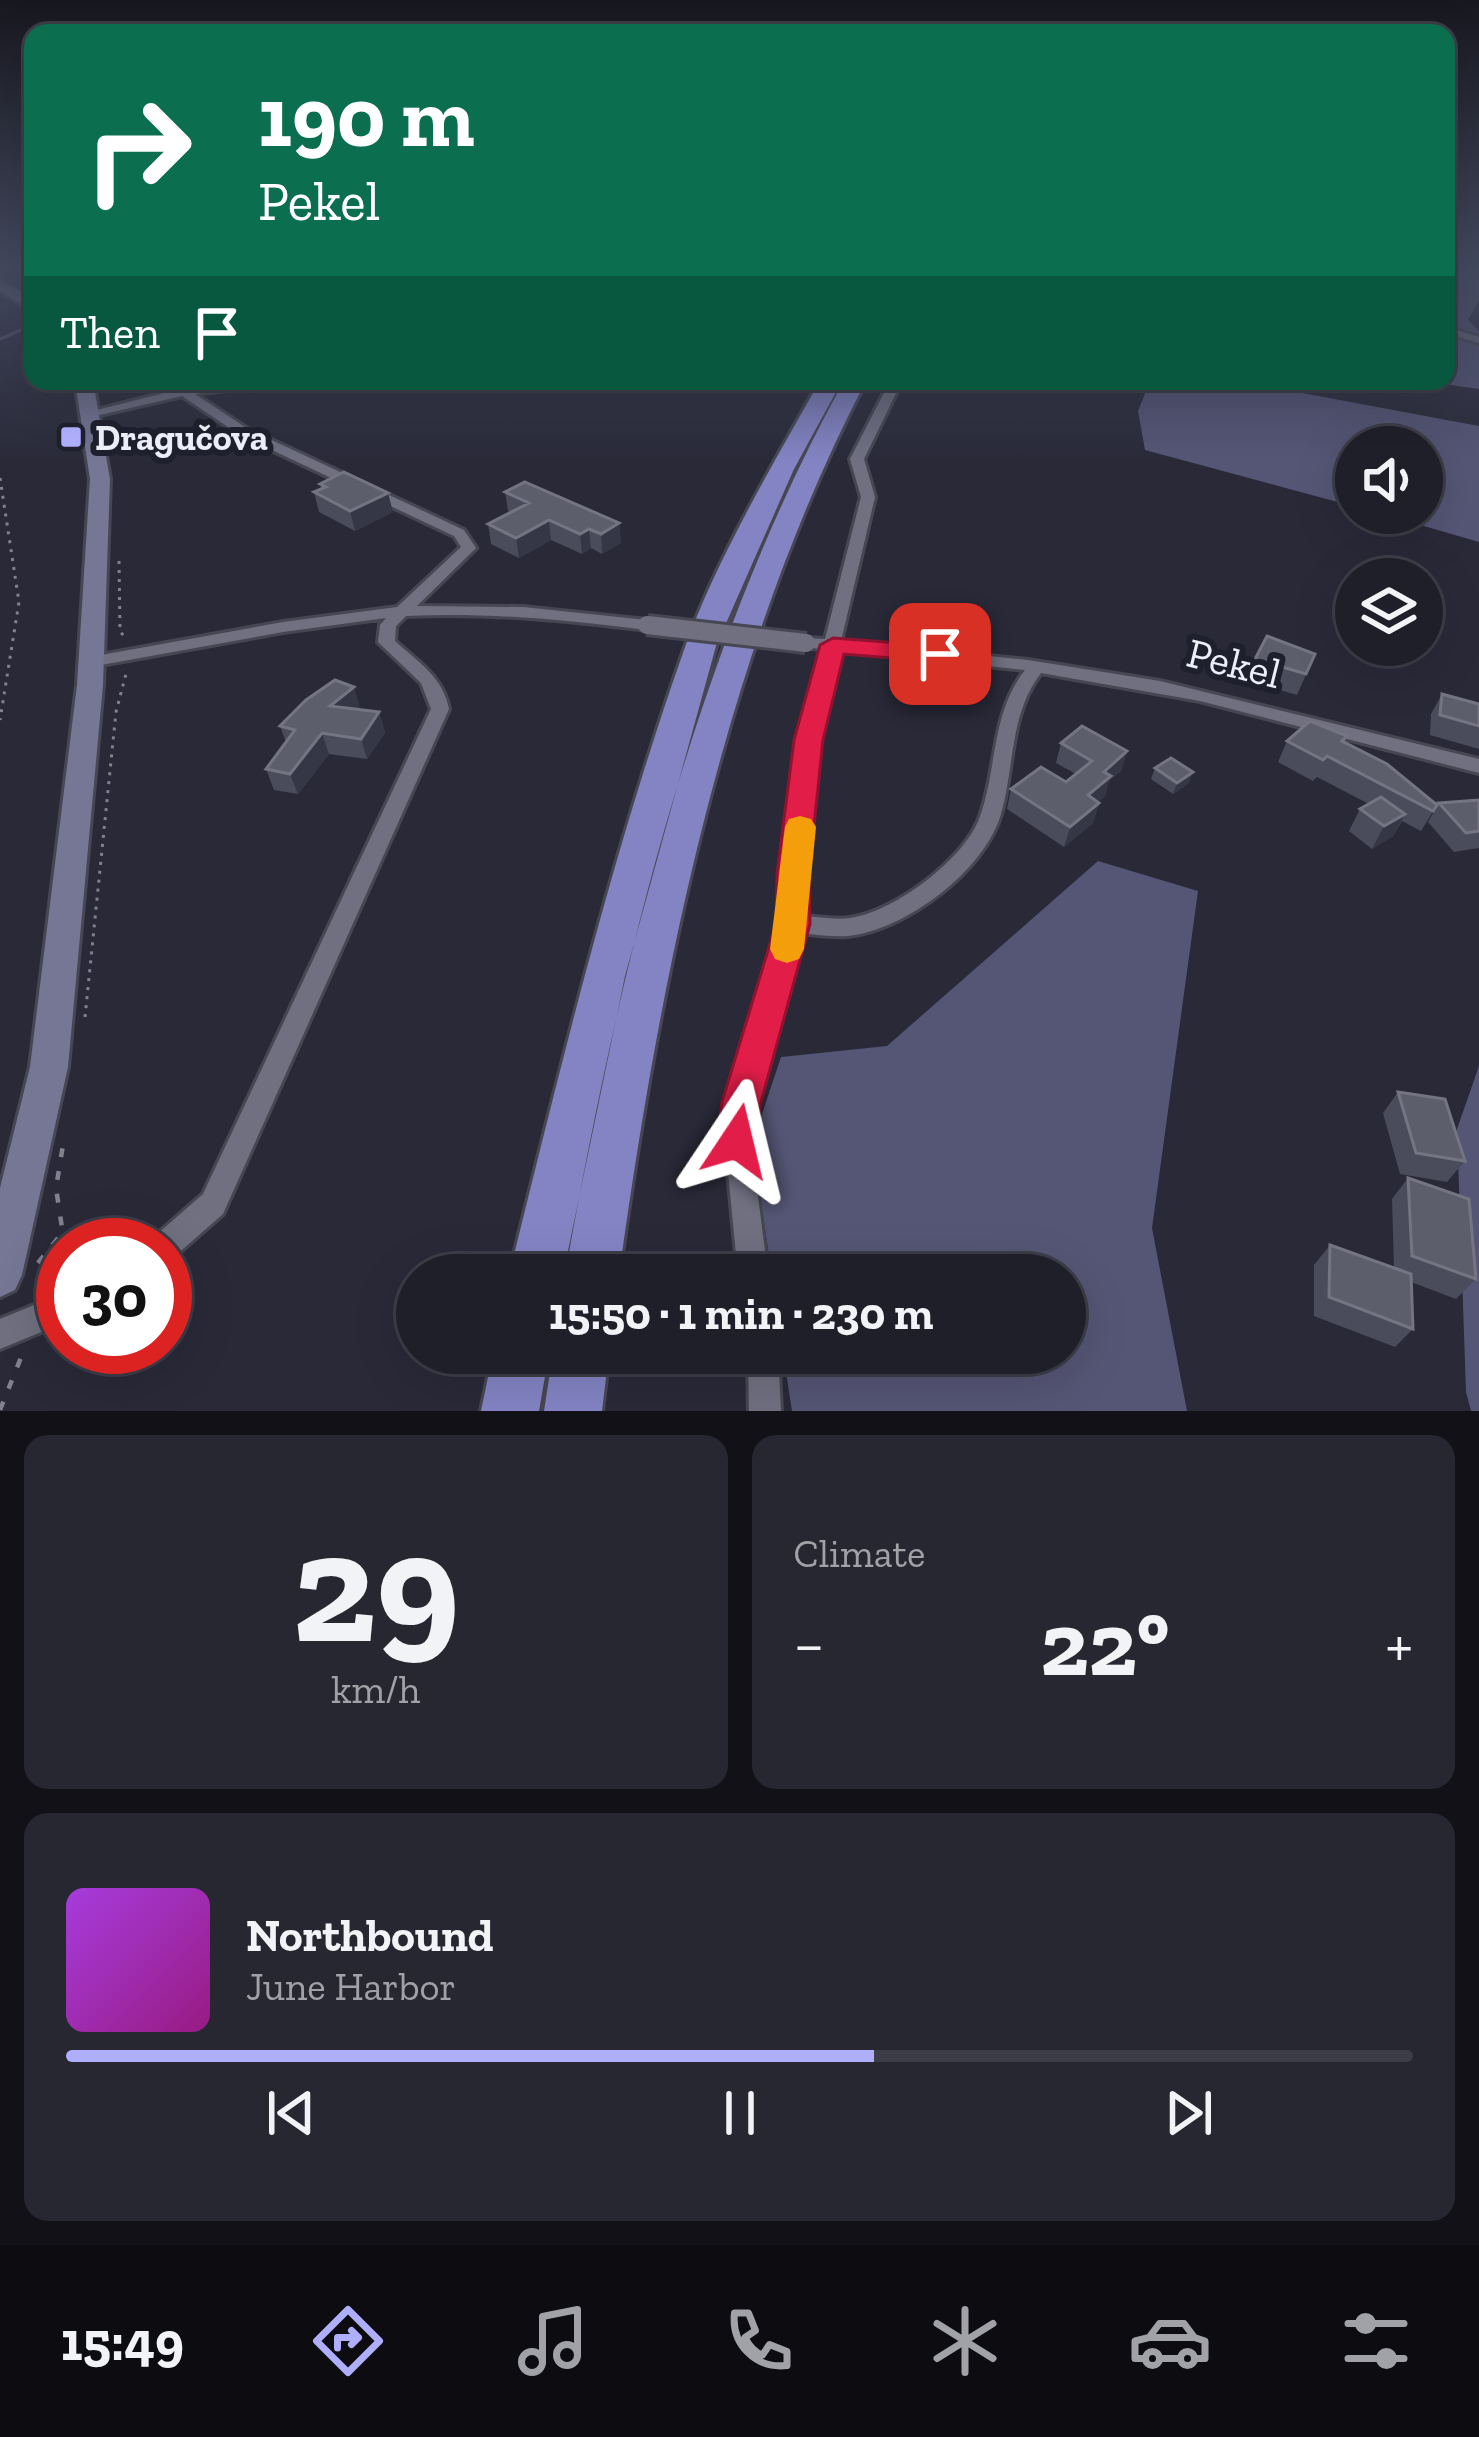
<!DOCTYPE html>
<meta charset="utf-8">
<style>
:root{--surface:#1f1f2a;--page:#272732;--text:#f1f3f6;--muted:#a1a2a8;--line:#3c3d47;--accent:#aeaefb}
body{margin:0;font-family:"Zilla Slab",serif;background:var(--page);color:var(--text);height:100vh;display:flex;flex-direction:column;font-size:45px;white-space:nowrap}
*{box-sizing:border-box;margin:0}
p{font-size:39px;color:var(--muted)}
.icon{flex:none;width:66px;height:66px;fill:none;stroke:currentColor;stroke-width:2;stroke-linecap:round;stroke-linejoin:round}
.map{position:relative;height:1411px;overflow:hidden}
.side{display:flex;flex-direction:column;gap:24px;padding:24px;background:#111117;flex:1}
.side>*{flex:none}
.guide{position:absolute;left:24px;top:24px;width:1431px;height:366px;border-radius:24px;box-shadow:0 12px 48px #0002,0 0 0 3px var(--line);background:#0b6e4f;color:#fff;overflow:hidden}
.tools{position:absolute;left:1335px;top:426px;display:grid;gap:24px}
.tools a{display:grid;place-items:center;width:108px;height:108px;border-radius:50%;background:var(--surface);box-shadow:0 12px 48px #0002,0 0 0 3px var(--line);font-size:60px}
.speed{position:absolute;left:36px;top:1218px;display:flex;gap:24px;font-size:60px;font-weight:700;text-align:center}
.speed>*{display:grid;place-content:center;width:156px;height:156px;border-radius:50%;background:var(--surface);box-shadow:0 12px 48px #0002,0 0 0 3px var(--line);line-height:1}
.speed .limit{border:18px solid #d22;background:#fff;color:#111}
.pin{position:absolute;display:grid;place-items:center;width:102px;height:102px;color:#fff;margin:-51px;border-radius:24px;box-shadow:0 6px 18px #0006}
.me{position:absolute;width:132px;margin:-66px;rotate:10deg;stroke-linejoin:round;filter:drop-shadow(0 0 9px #0008)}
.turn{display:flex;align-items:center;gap:42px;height:252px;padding:0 36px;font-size:54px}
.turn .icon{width:156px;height:156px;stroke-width:2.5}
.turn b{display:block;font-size:84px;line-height:102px}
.then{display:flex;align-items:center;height:114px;padding:0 36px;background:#0003;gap:24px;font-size:45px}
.big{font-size:90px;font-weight:800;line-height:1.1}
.side .card{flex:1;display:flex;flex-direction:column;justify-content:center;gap:18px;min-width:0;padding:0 42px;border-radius:24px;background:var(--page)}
.side .dial{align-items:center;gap:0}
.dial b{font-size:156px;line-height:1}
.song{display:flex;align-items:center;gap:36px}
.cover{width:144px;height:144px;border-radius:18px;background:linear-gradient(135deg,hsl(280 70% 55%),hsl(310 70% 35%))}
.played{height:12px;border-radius:6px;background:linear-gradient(90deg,var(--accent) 60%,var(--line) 60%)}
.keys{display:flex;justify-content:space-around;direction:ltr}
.heat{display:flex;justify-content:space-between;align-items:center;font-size:66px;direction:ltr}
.side .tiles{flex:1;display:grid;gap:24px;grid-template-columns:1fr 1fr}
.card:last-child{grid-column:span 2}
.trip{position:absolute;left:396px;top:1254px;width:690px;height:120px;border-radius:60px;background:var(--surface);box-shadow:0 12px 48px #0002,0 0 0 3px var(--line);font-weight:800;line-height:120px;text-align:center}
.dock{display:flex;height:192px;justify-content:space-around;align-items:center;background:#0c0c11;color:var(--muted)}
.dock .icon{width:84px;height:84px}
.dock .active{color:var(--accent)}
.dock b{font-size:54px;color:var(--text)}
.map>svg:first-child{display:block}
</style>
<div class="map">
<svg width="1479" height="1411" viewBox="0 0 1479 1411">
<rect width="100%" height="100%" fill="#292938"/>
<path fill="#555575" d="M1446 267H1479V300L1468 320 1479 331V389L1423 381H1446Z
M1173 381H1238L1479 426V542L1379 513H1422V447H1356V507L1145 450 1138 411 1149 384Z
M1098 861 1198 891 1152 1228 1187 1411H792L783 1353H1065V1275H772L752 1144 781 1057 887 1046Z
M1479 1066V1411H1471L1466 1392 1457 1129Z"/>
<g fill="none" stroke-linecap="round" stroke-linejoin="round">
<path stroke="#55556b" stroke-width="3" d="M0 339 33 325"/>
<g stroke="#474753" stroke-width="6">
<path id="minor" d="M1446 327 1479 337V343L1446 333Z
M238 381H269L263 385 195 394 248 429 464 530 476 548 417 606 523 607 647 620 655 625 647 630C567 620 487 612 406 616L396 626 395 641C418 662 443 677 449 709L223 1214 175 1256 165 1260V1245H151L155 1236 203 1194 431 709 421 683 378 642 380 625 386 618 283 632 90 667 81 662 90 657 283 622 397 607 461 547 454 536 240 435 182 396 91 417 85 413 184 388Z
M890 381H902L864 459 875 497 841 641 1028 660 1160 681 1479 759V773L1200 701 1041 673C1009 715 1015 765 1001 814 985 870 906 930 848 936 833 937 817 935 801 933L754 1102 751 1141 768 1275H738L725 1141 728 1102 782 924V874L800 740 823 649 800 647 798 643 806 638 825 639 861 497 850 459ZM839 651 1025 670C990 715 998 769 979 819 963 860 894 912 850 918 835 920 819 917 804 916 803 826 819 738 839 651Z
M63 1293V1323L0 1349V1319Z
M748 1353H778L781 1411H749Z"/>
</g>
<g stroke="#474753" stroke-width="6">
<path id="secondary" d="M0 280 33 299V311L0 291Z
M75 381H93L110 479 103 685 68 1067 22 1275 15 1290 0 1297V1188L30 1067 77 685 90 479Z"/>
</g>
<g stroke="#474753" stroke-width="6">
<path id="motorway" d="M820 381H842L794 469 716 646 625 976 563 1275H509C561 1065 612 854 684 650 715 562 774 462 820 381Z
M844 381H866C725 650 660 976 619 1275H565C618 974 695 649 844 381Z
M493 1353H549L539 1411H481Z
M553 1353H609L602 1411H544Z"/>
</g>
<path stroke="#82828f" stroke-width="3" stroke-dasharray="3 6" stroke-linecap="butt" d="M0 478 19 602 0 720
M119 561 120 630 125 639
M85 1017 116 712 127 670"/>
<path stroke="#82828f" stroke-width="4.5" stroke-dasharray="9 14" stroke-linecap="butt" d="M38 1263 62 1233
M41 1289 64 1241 56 1188 63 1145
M0 1410 24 1350"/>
<use href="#minor" fill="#707081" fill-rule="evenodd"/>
<use href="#secondary" fill="#767695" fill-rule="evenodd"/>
<use href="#motorway" fill="#8484c5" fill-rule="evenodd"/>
<g stroke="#474753" stroke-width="24" stroke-linecap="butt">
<path id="minor-bridge" d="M647 625 806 643"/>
</g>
<use href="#minor-bridge" stroke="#707081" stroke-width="18"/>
</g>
<path fill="#4b4c5b" d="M320 484 393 512 355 531 319 512 314 492 321 489Z
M505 492 619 523 621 543 602 554 591 548 582 554 551 540 519 558 491 544 488 524 510 512 508 511Z
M1315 654 1297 695 1247 680 1255 659Z
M1442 694 1479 704V749L1430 735 1431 714Z
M360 707 357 709 379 712 385 733 367 759 329 754 298 794 274 790 266 769 286 742 280 726Z
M1347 736 1345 742 1437 805 1421 831 1402 821 1393 836 1372 849 1349 831 1360 809 1369 804 1317 777 1313 781 1278 762 1287 741Z
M1061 743 1127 751 1121 771 1109 781 1105 796 1098 802 1099 803 1093 823 1064 847 1007 809 1011 789 1066 782 1076 774 1056 763Z
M1155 768 1189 783 1173 794 1151 779Z
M1479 800V848L1454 852 1428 822 1439 803Z
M1398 1092 1465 1161 1447 1182 1400 1174 1383 1113Z
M1408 1178 1476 1279 1456 1299 1411 1282 1413 1329 1395 1347 1314 1316V1265L1330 1245 1394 1268 1392 1199Z"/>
<path fill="#363746" d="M388 493 393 512 355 531 350 511Z
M549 520 551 540 519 558 516 538Z
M619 523 621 543 602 554 601 534Z
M589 529 591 548 582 554 580 534Z
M354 687 360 707 337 726 330 706Z
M379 712 385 733 367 759 361 739Z
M322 733 329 754 298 794 290 774Z
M1127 751 1121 771 1109 781 1105 796 1082 815 1088 795 1104 772Z
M1193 772 1189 783 1173 794 1177 783Z
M1099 803 1093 823 1064 847 1070 827Z
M1405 814 1393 836 1372 849 1384 826Z"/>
<path fill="#5d5e6c" stroke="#747482" stroke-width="3" d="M344 472 388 493 350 511 314 492 326 487 320 484Z
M525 482 619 523 601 534 589 529 580 534 549 520 516 538 488 524 529 503 505 492Z
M1267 636 1315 654 1306 674 1255 659Z
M335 680 354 687 330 706 379 712 361 739 322 733 290 774 266 769 295 730 280 726 306 700Z
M1442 694 1479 704V726L1440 715Z
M1310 721 1347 736 1342 741 1387 764 1437 805 1433 811 1327 756 1323 760 1287 741Z
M1082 726 1127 751 1104 772 1111 776 1088 795 1099 803 1070 827 1011 789 1041 767 1066 782 1092 761 1061 743Z
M1171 758 1193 772 1177 783 1155 768Z
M1381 797 1405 814 1384 826 1360 809Z
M1479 800V831L1466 833 1439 803Z
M1398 1092 1445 1099 1465 1161 1416 1153Z
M1408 1178 1469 1199 1476 1279 1412 1256Z
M1330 1245 1411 1274 1413 1329 1329 1297Z"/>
<linearGradient id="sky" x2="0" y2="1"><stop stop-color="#17171f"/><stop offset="0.58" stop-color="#43495e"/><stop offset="1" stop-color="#43495e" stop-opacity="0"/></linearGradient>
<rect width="1479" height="464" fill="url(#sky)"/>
<path fill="#e11d48" stroke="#92132f" stroke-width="3" d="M833 638 940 646 953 654 940 662 844 654 823 740 809 874 810 924 761 1102 752 1154 737 1160 723 1154 717 1141 722 1102 776 924 777 874 794 740 820 645Z"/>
<path fill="#f59e0b" d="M800 816 811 819 816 827 804 949 799 959 787 963 775 959 770 949 785 827 789 819Z"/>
<rect fill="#aeaefb" stroke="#1f202d" stroke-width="4.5" x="59" y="425" width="24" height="24" rx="6"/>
<g text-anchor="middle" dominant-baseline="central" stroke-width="12" stroke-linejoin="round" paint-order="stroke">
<g font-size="36" font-weight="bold" fill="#eeeef8" stroke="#1f202d" text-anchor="start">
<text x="95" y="437">Dragučova</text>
</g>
<g font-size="42" fill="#eeeef8" stroke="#1f202d">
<text transform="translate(1234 663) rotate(14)">Pekel</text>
</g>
</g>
</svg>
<div class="tools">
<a><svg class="icon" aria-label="sound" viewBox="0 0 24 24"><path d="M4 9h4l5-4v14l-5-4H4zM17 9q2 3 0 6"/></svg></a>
<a><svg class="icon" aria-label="layers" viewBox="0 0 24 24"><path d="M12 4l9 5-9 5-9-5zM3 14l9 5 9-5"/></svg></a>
</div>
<div class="speed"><div class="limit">30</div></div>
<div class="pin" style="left:940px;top:654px;background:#d93025"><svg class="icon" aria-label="arrive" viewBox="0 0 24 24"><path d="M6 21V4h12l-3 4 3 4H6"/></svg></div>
<svg class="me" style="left:737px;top:1141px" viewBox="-20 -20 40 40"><path d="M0-17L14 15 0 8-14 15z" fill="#e11d48" stroke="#fff" stroke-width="4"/></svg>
<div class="trip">15:50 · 1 min · 230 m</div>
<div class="guide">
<div class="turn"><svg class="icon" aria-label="right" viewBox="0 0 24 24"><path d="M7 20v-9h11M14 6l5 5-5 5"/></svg><div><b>190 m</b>Pekel</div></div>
<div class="then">Then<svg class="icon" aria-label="arrive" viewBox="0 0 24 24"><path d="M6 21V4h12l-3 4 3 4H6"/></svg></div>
</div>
</div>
<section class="side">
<div class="tiles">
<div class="card dial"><b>29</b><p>km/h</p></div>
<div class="card"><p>Climate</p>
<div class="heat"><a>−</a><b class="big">22°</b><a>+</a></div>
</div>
<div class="card">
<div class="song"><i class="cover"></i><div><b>Northbound</b><p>June Harbor</p></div></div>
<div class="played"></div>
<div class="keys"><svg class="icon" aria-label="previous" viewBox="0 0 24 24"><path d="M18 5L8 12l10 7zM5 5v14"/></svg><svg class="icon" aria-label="pause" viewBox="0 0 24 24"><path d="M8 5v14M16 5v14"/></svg><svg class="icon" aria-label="next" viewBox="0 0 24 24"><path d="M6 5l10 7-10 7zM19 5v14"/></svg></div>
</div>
</div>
</section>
<nav class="dock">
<b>15:49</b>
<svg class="icon active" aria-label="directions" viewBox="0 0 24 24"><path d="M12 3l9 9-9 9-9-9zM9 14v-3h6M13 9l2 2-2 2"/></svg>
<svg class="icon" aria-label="music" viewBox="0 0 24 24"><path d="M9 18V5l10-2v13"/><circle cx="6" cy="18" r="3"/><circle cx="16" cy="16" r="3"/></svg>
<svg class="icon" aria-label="phone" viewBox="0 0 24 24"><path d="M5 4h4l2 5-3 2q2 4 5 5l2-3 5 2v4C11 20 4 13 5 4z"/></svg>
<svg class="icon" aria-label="climate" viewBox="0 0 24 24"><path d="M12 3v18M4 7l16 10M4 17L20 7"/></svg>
<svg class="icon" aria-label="car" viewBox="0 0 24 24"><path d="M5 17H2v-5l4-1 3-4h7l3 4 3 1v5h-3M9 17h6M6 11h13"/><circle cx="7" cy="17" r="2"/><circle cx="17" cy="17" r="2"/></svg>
<svg class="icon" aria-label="filters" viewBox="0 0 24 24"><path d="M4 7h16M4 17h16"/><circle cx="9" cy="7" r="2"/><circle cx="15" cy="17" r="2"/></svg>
</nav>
